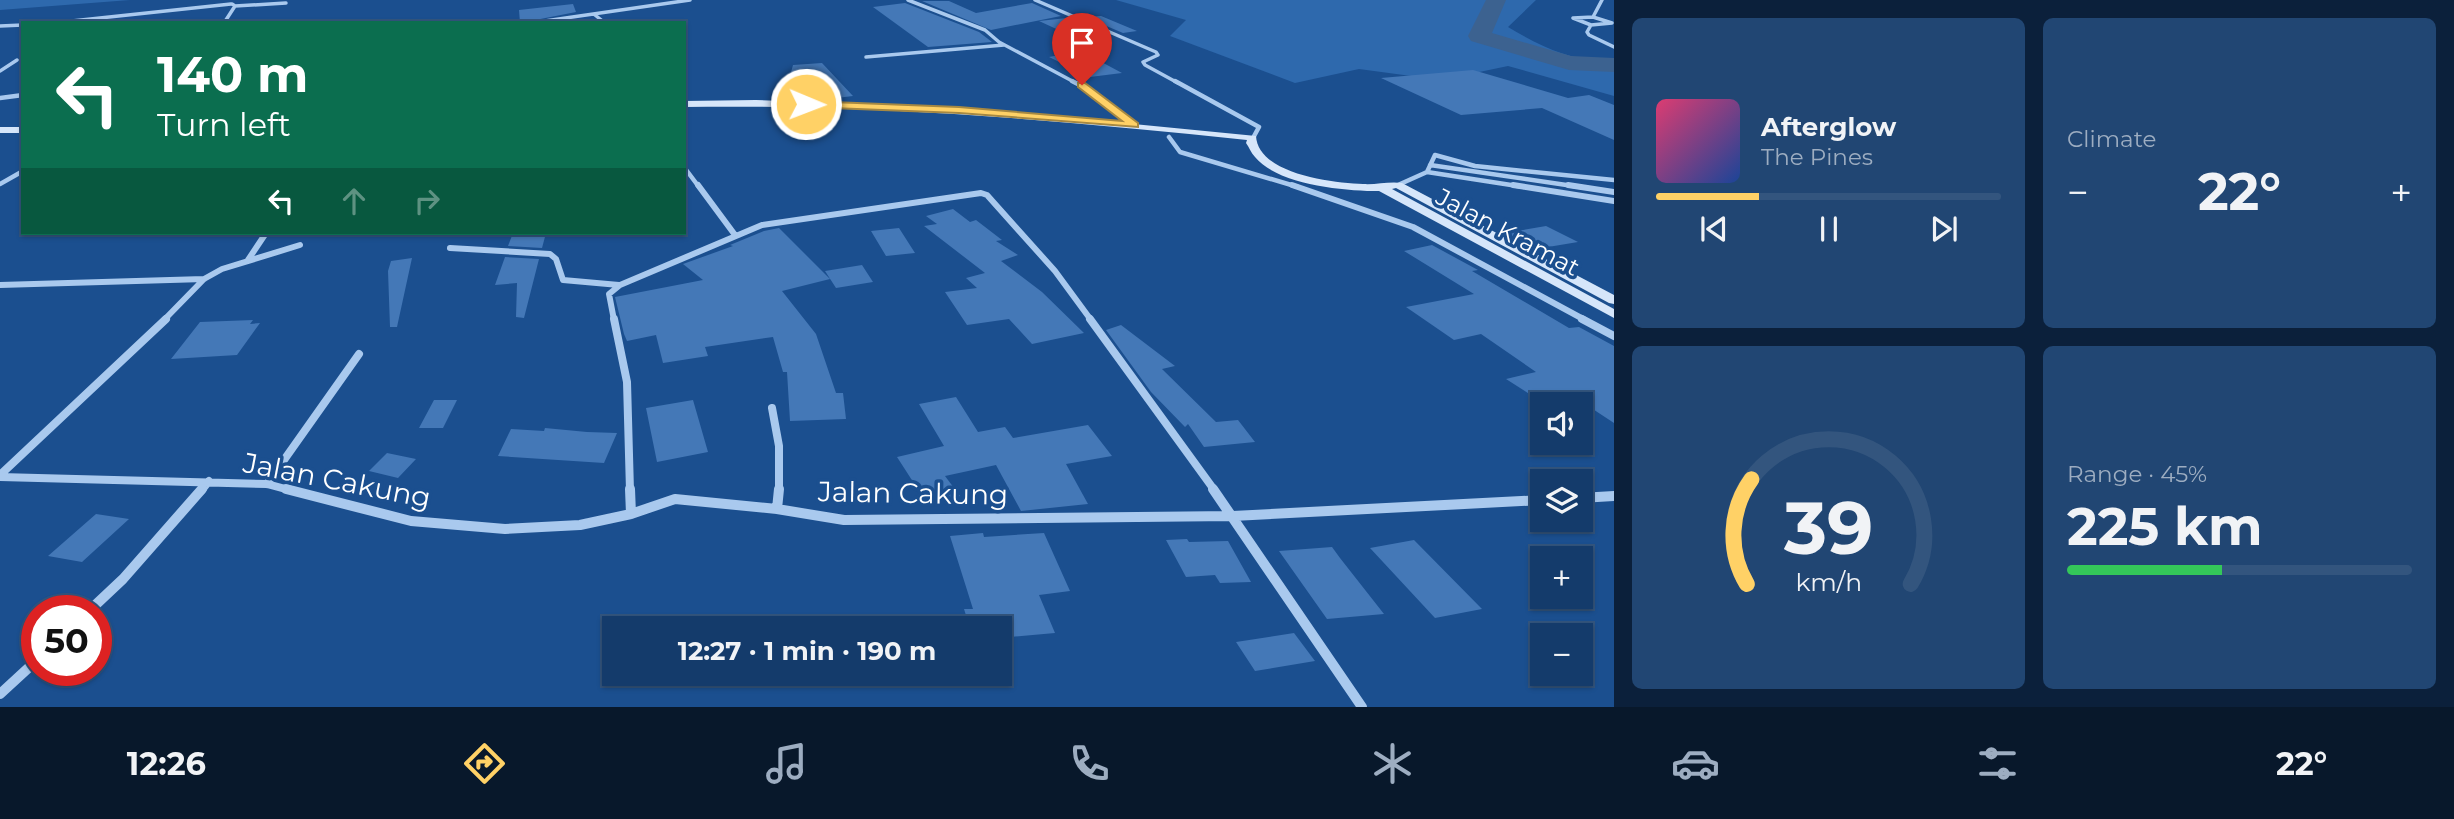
<!DOCTYPE html>
<meta charset="utf-8">
<style>
:root{--surface:#143b6b;--page:#214673;--text:#f1f3f6;--muted:#9dadc1;--line:#33557e;--accent:#ffd166}
body{margin:0;font-family:Montserrat,sans-serif;background:var(--page);color:var(--text);height:100vh;display:flex;flex-direction:column;font-size:26px;white-space:nowrap}
*{box-sizing:border-box;margin:0}
p{font-size:23px;color:var(--muted)}
.icon{flex:none;width:38px;height:38px;fill:none;stroke:currentColor;stroke-width:2;stroke-linecap:round;stroke-linejoin:round}
.map{position:relative;flex:1;overflow:hidden}
.details{display:flex;flex-direction:column;gap:18px;padding:18px;background:#0b203b;width:840px}
.details>*{flex:none}
.guide{position:absolute;left:21px;top:21px;width:665px;height:214px;border-radius:0px;box-shadow:0 2px 5px #0004,0 0 0 2px var(--line);background:#0b6e4f;color:#fff;overflow:hidden}
.controls{position:absolute;left:1530px;top:392px;display:grid;gap:14px}
.controls a{display:grid;place-items:center;width:63px;height:63px;border-radius:0px;background:var(--surface);box-shadow:0 2px 5px #0004,0 0 0 2px var(--line);font-size:35px}
.speed{position:absolute;left:21px;top:595px;display:flex;gap:14px;font-size:35px;font-weight:700;text-align:center}
.speed>*{display:grid;place-content:center;width:91px;height:91px;border-radius:50%;background:var(--surface);box-shadow:0 2px 5px #0004,0 0 0 2px var(--line);line-height:1}
.speed .limit{border:10px solid #d22;background:#fff;color:#111}
.pin{position:absolute;display:grid;place-items:center;width:60px;height:60px;color:#fff;margin:-72px -30px;border-radius:50% 50% 50% 0;rotate:-45deg;box-shadow:0 0 7px #0007}
.pin .icon{rotate:45deg}
.me{position:absolute;width:77px;margin:-38px;rotate:91deg;stroke-linejoin:round;filter:drop-shadow(0 0 5px #0008)}
.turn{display:flex;align-items:center;gap:24px;height:147px;padding:0 21px;font-size:32px}
.turn .icon{width:91px;height:91px;stroke-width:2.5}
.turn b{display:block;font-size:49px;line-height:60px}
.lanes{display:flex;align-items:center;height:66px;padding:0 21px;background:#0003;justify-content:center;gap:35px;direction:ltr}
.lanes .off{opacity:.35}
.big{font-size:52px;font-weight:700;line-height:1.1}
.details .widget{flex:1;display:flex;flex-direction:column;justify-content:center;gap:10px;min-width:0;padding:0 24px;border-radius:10px;background:var(--page)}
.details .dial{align-items:center;gap:0}
.dial svg{height:182px;overflow:visible;fill:none;stroke:var(--line);stroke-width:7;stroke-linecap:round;text-anchor:middle}
.dial text{fill:var(--text);stroke:none}
.song{display:flex;align-items:center;gap:21px}
.cover{width:84px;height:84px;border-radius:10px;background:linear-gradient(135deg,hsl(340 70% 55%),hsl(220 70% 35%))}
.played{height:7px;border-radius:4px;background:linear-gradient(90deg,var(--accent) 30%,var(--line) 30%)}
.keys{display:flex;justify-content:space-around;direction:ltr}
.heat{display:flex;justify-content:space-between;align-items:center;font-size:38px;direction:ltr}
.charge{height:10px;border-radius:5px;background:linear-gradient(90deg,#34c759 45%,var(--line) 0)}
.details .tiles{flex:1;display:grid;gap:18px;grid-template-columns:repeat(2,1fr)}
.trip{position:absolute;left:602px;top:616px;width:410px;height:70px;border-radius:0px;background:var(--surface);box-shadow:0 2px 5px #0004,0 0 0 2px var(--line);font-weight:700;line-height:70px;text-align:center}
.dock{display:flex;height:112px;justify-content:space-around;align-items:center;background:#08182b;color:var(--muted)}
.dock .icon{width:49px;height:49px}
.dock .active{color:var(--accent)}
.dock b{font-size:32px;color:var(--text)}
main{display:flex;flex:1;min-height:0}
.map>svg:first-child{display:block}
</style>
<main>
<div class="map">
<svg width="1614" height="707" viewBox="0 0 1614 707">
<rect width="100%" height="100%" fill="#1b4f8f"/>
<path fill="#2e69ad" d="M0 0H130L0 10Z
M1116 0H1536L1508 27C1540 46 1576 64 1614 60V96L1508 66 1441 80 1359 69 1295 83 1170 36 1186 20Z"/>
<g fill="none" stroke-linecap="round" stroke-linejoin="round">
<path fill="#3c6290" fill-rule="evenodd" d="M1486 0H1506L1492 33 1571 56 1614 58V72L1569 70 1471 41 1468 36Z"/>
</g>
<path fill="#4478b7" d="M922 1H949L976 13 1032 3 1061 16 991 30Z
M905 3 979 32 992 42 928 47 873 7Z
M573 4 576 12 520 23 519 10Z
M1101 16 1137 31 1123 33 1085 17Z
M1067 18 1106 35 1078 39 1039 21Z
M1081 51 1122 73 1090 77 1049 57Z
M822 63 853 96 820 100 784 98 793 65Z
M1473 70 1568 98 1589 95 1614 105V140L1542 108 1461 115 1381 78Z
M781 110 819 111 833 130 786 134 779 122Z
M953 209 970 222 976 220 1002 240 996 241 1018 255 1001 261 1042 292 1084 333 1032 344 1009 319 967 325 945 292 977 288 966 278 985 273 924 226 937 224 926 216Z
M1546 226 1578 242 1536 249 1506 233Z
M779 228 830 279 782 291 816 334 836 393H843L846 419 790 421 787 372H783L773 337 705 347 708 356 663 363 656 335 627 341 624 334 615 297 703 280 683 264 733 246 730 245 764 231Z
M899 228 915 253 886 256 871 231Z
M513 233H546L542 248 508 246Z
M1432 245 1478 270 1472 271 1569 328 1579 327 1614 346V423L1576 398 1545 404 1506 379 1536 372 1481 334 1454 340 1406 307 1474 294 1404 251Z
M505 257 539 259 524 318 516 317 517 283 495 285Z
M412 258 397 327H390L388 271 391 261Z
M862 265 873 282 836 288 825 271Z
M253 320 250 324 260 323 237 355 171 359 200 322Z
M1121 325 1175 366 1162 369 1216 422 1238 420 1255 442 1204 447 1188 424 1185 427 1151 392 1106 330Z
M956 397 978 432 1005 427 1013 438 1088 425 1112 456 1066 464 1088 504 1021 511 996 465 945 476 960 496 928 505 897 457 944 446 919 404Z
M434 400H457L443 428H419Z
M693 400 708 452 657 462 646 408Z
M545 428 587 432 617 433 604 463 498 456 511 429 544 431Z
M387 453 416 459 398 478 369 471Z
M96 514 129 519 82 562 48 556Z
M983 533 984 537 1044 533 1070 591 1039 595 1055 633 999 638V628H970L964 609H973L950 536Z
M1187 539 1189 542 1228 541 1251 582 1220 583 1215 575 1186 577 1166 540Z
M1414 540 1482 609 1435 618 1370 548Z
M1332 547 1340 558 1384 614 1327 619 1279 551Z
M1294 633 1315 661 1255 671 1236 642Z"/>
<g fill="none" stroke-linecap="round" stroke-linejoin="round">
<path stroke="#a9c9ee" stroke-width="3.5" d="M908 0 985 30 999 42 1076 83
M1035 0 1156 52 1158 55 1143 62 1145 65 1178 83
M235 6 286 3
M595 15 605 23
M1593 17 1612 23 1591 25 1573 18Z
M1593 17 1602 0
M53 23 231 4
M224 23 235 6 232 4
M531 23 690 0
M1591 25 1587 32 1589 35 1614 47
M0 26 23 25
M866 57 1004 45
M0 71 17 60"/>
<path stroke="#a9c9ee" stroke-width="4.5" d="M1072 81 1095 93 1134 125
M1175 81 1259 127 1253 138
M0 98 23 95
M1169 137 1180 152 1298 187
M1430 165 1580 187
M684 167 699 187
M1427 172 1524 187
M0 184 23 171
M1398 185 1427 172 1435 155 1475 166 1614 180"/>
<path stroke="#a9c9ee" stroke-width="6" d="M698 185 735 235
M1292 185 1413 227 1585 320
M1513 185 1614 201
M1568 185 1614 192
M450 248 550 254 556 259 563 280 619 285
M248 260 266 233
M0 285 204 279
M164 320 204 279 222 269 300 245
M614 320 609 294 620 285 762 225 981 193 987 195 1055 271 1091 320"/>
<path stroke="#a9c9ee" stroke-width="8" d="M614 319 627 382 630 491
M1090 319 1215 491
M1582 319 1614 336
M772 408 779 446V491
M0 475 166 319
M0 477 267 484 293 491
M267 484 359 354
M201 491 209 481"/>
<path stroke="#a9c9ee" stroke-width="10" d="M286 489 411 521 505 529 580 525 631 514 675 499 777 509 844 520 1233 516 1542 500
M630 489 631 514
M1213 489 1362 707
M1580 498 1614 496
M777 509 779 489
M89 611 123 579 202 489
M0 694 37 660"/>
<path fill="#d6e6fa" fill-rule="evenodd" d="M756 100 969 108 1256 136C1258 174 1332 183 1363 184 1376 185 1389 181 1402 183L1614 295V304L1609 303 1396 188 1392 189 1614 309V318L1379 191C1344 191 1278 185 1255 157 1251 153 1249 147 1246 143L1247 140C1060 120 873 104 684 107V101Z
M0 127H23V133H0Z"/>
</g>
<path fill="#ffd166" stroke="#a68842" stroke-width="2" d="M1078 83H1085L1138 123V127L959 113 806 107 802 104 806 101 959 107 1122 121 1078 87Z"/>
<g text-anchor="middle" dominant-baseline="central" stroke-width="7" stroke-linejoin="round" paint-order="stroke">
<g font-size="24" fill="#fff" stroke="#1b4f8f">
<text transform="translate(1508 232) rotate(28)">Jalan Kramat</text>
</g>
<g font-size="28" fill="#fff" stroke="#1b4f8f">
<text transform="translate(337 480) rotate(11)">Jalan Cakung</text>
<text transform="translate(913 493) rotate(1)">Jalan Cakung</text>
</g>
</g>
</svg>
<div class="controls">
<a><svg class="icon" aria-label="sound" viewBox="0 0 24 24"><path d="M4 9h4l5-4v14l-5-4H4zM17 9q2 3 0 6"/></svg></a>
<a><svg class="icon" aria-label="layers" viewBox="0 0 24 24"><path d="M12 4l9 5-9 5-9-5zM3 14l9 5 9-5"/></svg></a>
<a>+</a>
<a>−</a>
</div>
<div class="speed"><div class="limit">50</div></div>
<div class="pin" style="left:1082px;top:85px;background:#d93025"><svg class="icon" aria-label="arrive" viewBox="0 0 24 24"><path d="M6 21V4h12l-3 4 3 4H6"/></svg></div>
<svg class="me" style="left:806px;top:104px" viewBox="-20 -20 40 40"><circle r="17" fill="#ffd166" stroke="#fff" stroke-width="3"/><path d="M0-11L8 9 0 5-8 9z" fill="#fff"/></svg>
<div class="trip">12:27 · 1 min · 190 m</div>
<div class="guide">
<div class="turn"><svg class="icon" aria-label="left" viewBox="0 0 24 24"><path d="M17 20v-9H6M10 6l-5 5 5 5"/></svg><div><b>140 m</b>Turn left</div></div>
<div class="lanes"><svg class="icon" aria-label="left" viewBox="0 0 24 24"><path d="M17 20v-9H6M10 6l-5 5 5 5"/></svg><svg class="icon off" aria-label="ahead" viewBox="0 0 24 24"><path d="M12 20V5M6 11l6-6 6 6"/></svg><svg class="icon off" aria-label="right" viewBox="0 0 24 24"><path d="M7 20v-9h11M14 6l5 5-5 5"/></svg></div>
</div>
</div>
<section class="details">
<div class="tiles">
<div class="widget">
<div class="song"><i class="cover"></i><div><b>Afterglow</b><p>The Pines</p></div></div>
<div class="played"></div>
<div class="keys"><svg class="icon" aria-label="previous" viewBox="0 0 24 24"><path d="M18 5L8 12l10 7zM5 5v14"/></svg><svg class="icon" aria-label="pause" viewBox="0 0 24 24"><path d="M8 5v14M16 5v14"/></svg><svg class="icon" aria-label="next" viewBox="0 0 24 24"><path d="M6 5l10 7-10 7zM19 5v14"/></svg></div>
</div>
<div class="widget"><p>Climate</p>
<div class="heat"><a>−</a><b class="big">22°</b><a>+</a></div>
</div>
<div class="widget dial"><svg viewBox="0 0 100 80">
<path d="M14 69A42 42 0 1 1 86 69"/>
<path d="M14 69A42 42 0 0 1 16 23" stroke="#ffd166"/>
<text x="50" y="56" font-size="32" font-weight="700">39</text>
<text x="50" y="72" font-size="11">km/h</text>
</svg></div>
<div class="widget"><p>Range · 45%</p><b class="big">225 km</b><div class="charge"></div></div>
</div>
</section>
</main>
<nav class="dock">
<b>12:26</b>
<svg class="icon active" aria-label="directions" viewBox="0 0 24 24"><path d="M12 3l9 9-9 9-9-9zM9 14v-3h6M13 9l2 2-2 2"/></svg>
<svg class="icon" aria-label="music" viewBox="0 0 24 24"><path d="M9 18V5l10-2v13"/><circle cx="6" cy="18" r="3"/><circle cx="16" cy="16" r="3"/></svg>
<svg class="icon" aria-label="phone" viewBox="0 0 24 24"><path d="M5 4h4l2 5-3 2q2 4 5 5l2-3 5 2v4C11 20 4 13 5 4z"/></svg>
<svg class="icon" aria-label="climate" viewBox="0 0 24 24"><path d="M12 3v18M4 7l16 10M4 17L20 7"/></svg>
<svg class="icon" aria-label="car" viewBox="0 0 24 24"><path d="M5 17H2v-5l4-1 3-4h7l3 4 3 1v5h-3M9 17h6M6 11h13"/><circle cx="7" cy="17" r="2"/><circle cx="17" cy="17" r="2"/></svg>
<svg class="icon" aria-label="filters" viewBox="0 0 24 24"><path d="M4 7h16M4 17h16"/><circle cx="9" cy="7" r="2"/><circle cx="15" cy="17" r="2"/></svg>
<b>22°</b>
</nav>
